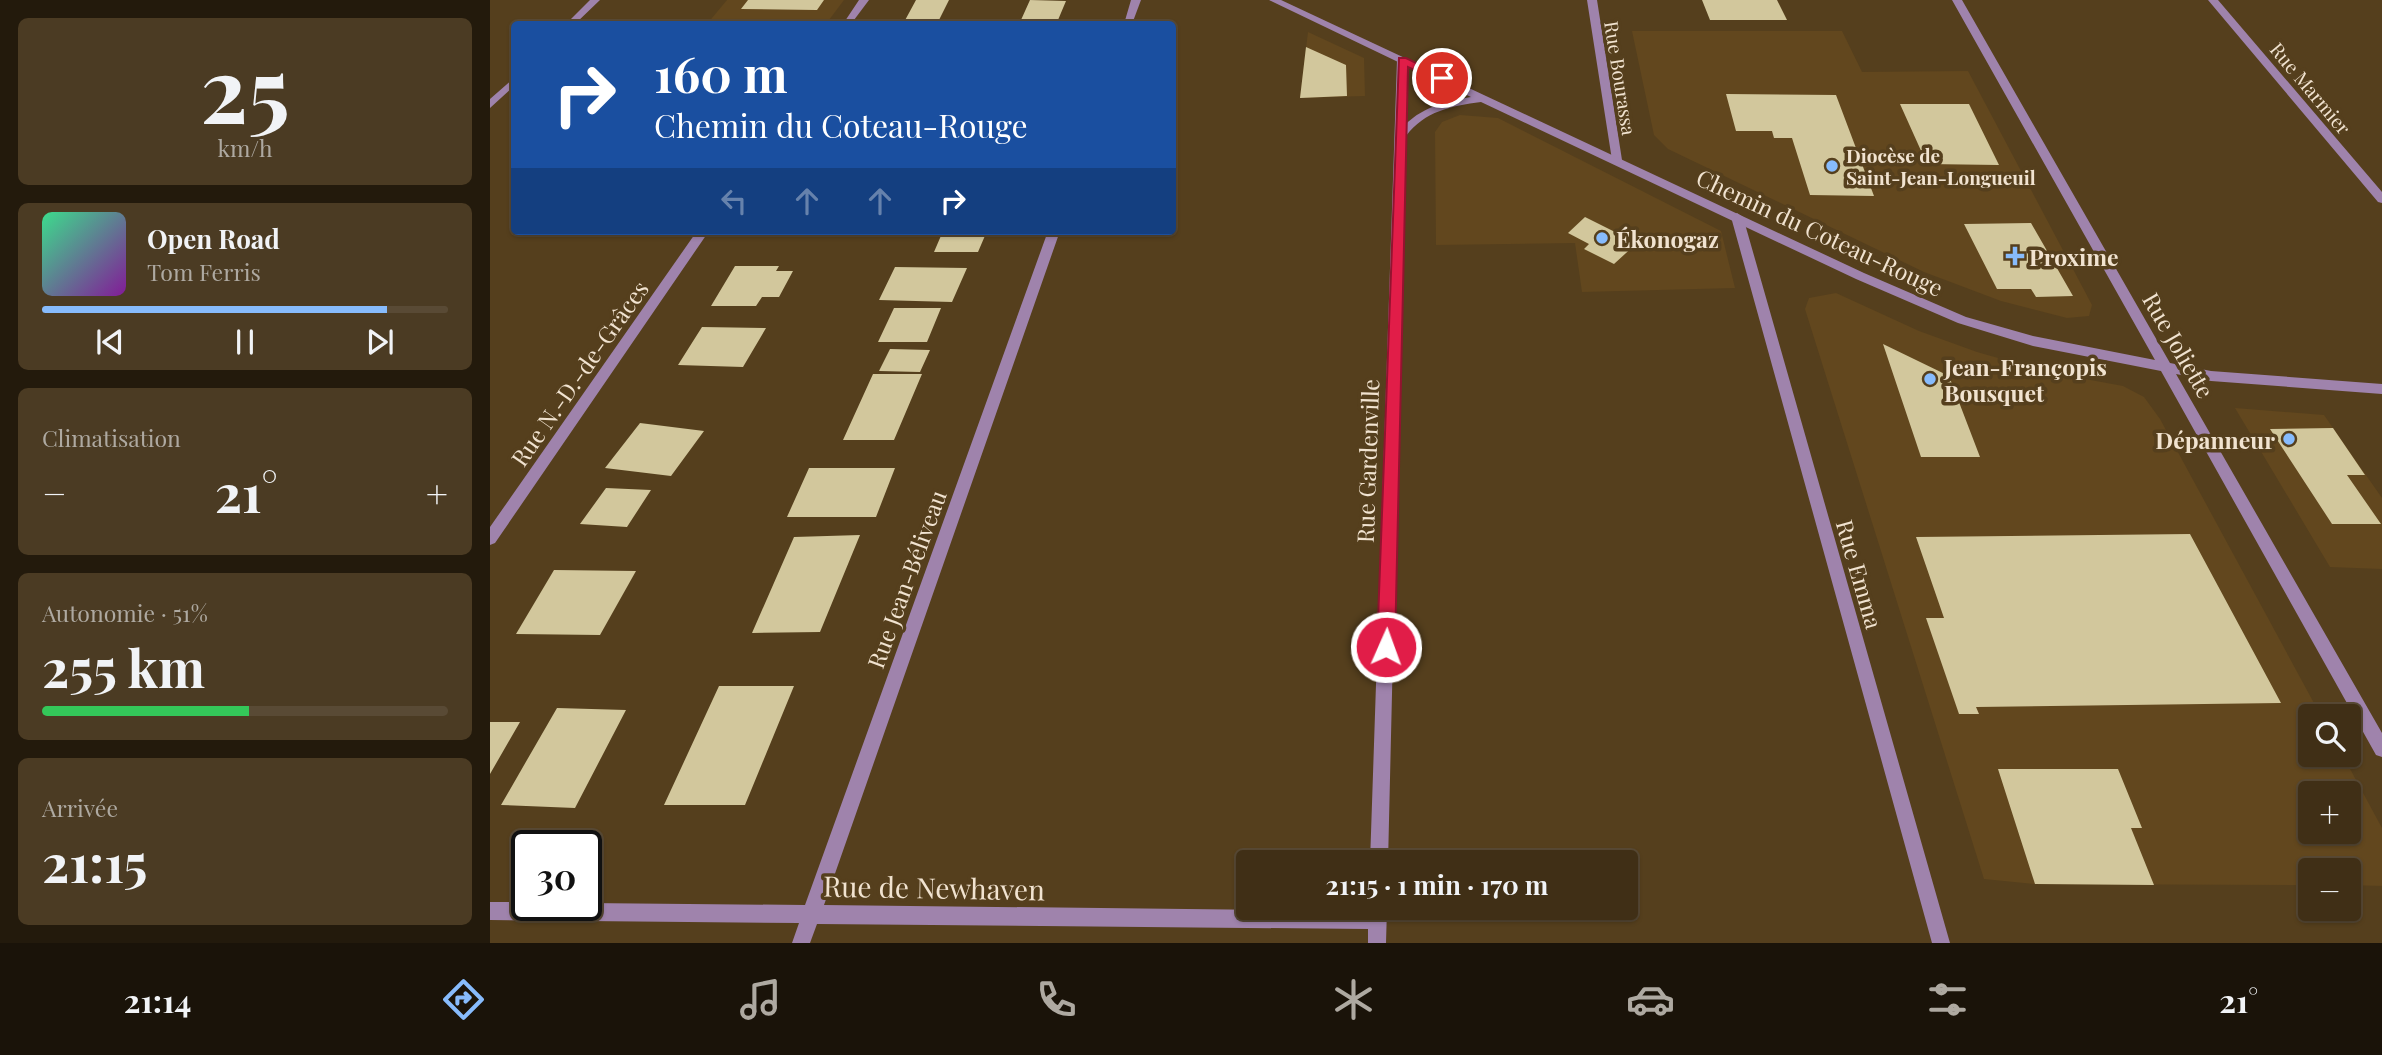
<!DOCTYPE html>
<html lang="fr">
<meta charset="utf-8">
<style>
:root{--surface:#402f16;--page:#4b3b23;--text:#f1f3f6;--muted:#aea9a1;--line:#594a35;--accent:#87bbfc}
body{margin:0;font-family:"Playfair Display",serif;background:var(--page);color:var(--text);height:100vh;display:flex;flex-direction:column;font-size:26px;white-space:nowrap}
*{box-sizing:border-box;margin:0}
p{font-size:23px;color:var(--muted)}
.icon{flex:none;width:38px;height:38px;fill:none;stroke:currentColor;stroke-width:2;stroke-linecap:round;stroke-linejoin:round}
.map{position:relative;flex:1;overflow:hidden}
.drawer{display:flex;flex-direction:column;gap:18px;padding:18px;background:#231a0c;width:490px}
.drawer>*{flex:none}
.banner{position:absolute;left:21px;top:21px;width:665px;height:214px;border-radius:7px;box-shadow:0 2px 5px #0004,0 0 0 2px var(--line);background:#1a4fa0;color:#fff;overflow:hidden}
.controls{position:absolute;left:1808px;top:704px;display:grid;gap:14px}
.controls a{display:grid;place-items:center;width:63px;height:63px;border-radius:7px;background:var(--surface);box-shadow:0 2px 5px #0004,0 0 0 2px var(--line);font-size:35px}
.speed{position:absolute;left:21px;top:830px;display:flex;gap:14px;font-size:35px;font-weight:700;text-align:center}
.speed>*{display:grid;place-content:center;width:91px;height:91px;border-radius:50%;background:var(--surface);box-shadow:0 2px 5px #0004,0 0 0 2px var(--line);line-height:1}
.speed .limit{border:4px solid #111;border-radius:10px;background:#fff;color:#111}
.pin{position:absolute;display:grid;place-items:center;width:60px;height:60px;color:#fff;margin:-30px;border:4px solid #fff;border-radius:50%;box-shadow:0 2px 7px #0007}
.me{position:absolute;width:77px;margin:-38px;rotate:2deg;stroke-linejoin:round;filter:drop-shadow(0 0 5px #0008)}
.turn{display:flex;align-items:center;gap:24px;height:147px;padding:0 28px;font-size:32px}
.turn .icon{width:91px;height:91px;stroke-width:2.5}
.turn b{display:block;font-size:49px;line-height:60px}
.lanes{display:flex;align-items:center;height:66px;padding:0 28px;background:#0003;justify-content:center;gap:35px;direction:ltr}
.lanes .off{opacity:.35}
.big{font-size:52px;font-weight:700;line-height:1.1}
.drawer .tile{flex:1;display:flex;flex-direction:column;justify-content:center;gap:10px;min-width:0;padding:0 24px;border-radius:10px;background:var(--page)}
.drawer .dial{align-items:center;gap:0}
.dial b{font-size:91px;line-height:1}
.song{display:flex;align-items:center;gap:21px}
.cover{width:84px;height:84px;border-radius:10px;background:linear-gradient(135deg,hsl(150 70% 55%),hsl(290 70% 35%))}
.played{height:7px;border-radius:4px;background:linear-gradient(90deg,var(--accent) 85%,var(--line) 85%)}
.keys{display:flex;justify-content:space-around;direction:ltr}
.heat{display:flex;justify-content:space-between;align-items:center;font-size:38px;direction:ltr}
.charge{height:10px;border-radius:5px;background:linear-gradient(90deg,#34c759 51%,var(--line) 0)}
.trip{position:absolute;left:746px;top:850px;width:402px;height:70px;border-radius:7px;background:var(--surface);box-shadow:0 2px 5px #0004,0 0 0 2px var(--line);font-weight:700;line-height:70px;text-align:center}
.dock{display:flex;height:112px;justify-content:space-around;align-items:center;background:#1a1309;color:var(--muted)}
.dock .icon{width:49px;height:49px}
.dock .current{color:var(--accent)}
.dock b{font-size:32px;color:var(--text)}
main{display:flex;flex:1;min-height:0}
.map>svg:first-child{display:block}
</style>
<main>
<section class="drawer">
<div class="tile dial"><b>25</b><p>km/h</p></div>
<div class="tile">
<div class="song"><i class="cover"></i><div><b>Open Road</b><p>Tom Ferris</p></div></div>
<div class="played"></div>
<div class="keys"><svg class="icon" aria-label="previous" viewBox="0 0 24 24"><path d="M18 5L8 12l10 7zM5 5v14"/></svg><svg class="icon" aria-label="pause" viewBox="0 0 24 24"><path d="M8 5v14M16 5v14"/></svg><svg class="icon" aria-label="next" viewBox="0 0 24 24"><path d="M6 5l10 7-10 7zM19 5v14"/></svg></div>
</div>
<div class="tile"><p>Climatisation</p>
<div class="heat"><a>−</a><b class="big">21°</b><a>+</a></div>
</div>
<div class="tile"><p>Autonomie · 51%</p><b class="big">255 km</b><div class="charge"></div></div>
<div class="tile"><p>Arrivée</p><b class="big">21:15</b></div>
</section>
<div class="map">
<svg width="1892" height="943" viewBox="0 0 1892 943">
<rect width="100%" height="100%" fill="#553f1d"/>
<path fill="#62471e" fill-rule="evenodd" d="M237 0H354L336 24H217Z
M1142 31H1352L1372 72 1478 71 1602 305 1599 316 1577 318 1511 301 1434 272 1178 149 1164 135Z
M818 32 874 58 875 96 810 98Z
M970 115 1008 118 1231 231 1245 288 1092 292 1085 243 946 245 945 132 952 122Z
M1346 293 1429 331 1487 352 1557 372 1633 386 1654 397 1670 419 1831 716H1820V754H1852L1892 828V886L1859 885 1858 870H1820V885L1545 884 1494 879 1315 309 1319 298ZM1820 793H1858V831H1820Z
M1745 408 1834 415 1892 498V569L1840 567Z"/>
<path fill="#d2c79c" d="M258 0H334L327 10 251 9Z
M426 0H459L447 24H413Z
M540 0 576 1 568 20H531Z
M1212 0H1287L1297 20H1220Z
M816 47 856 65 857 96 810 98Z
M1236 94 1346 95 1384 196 1320 195 1302 138H1284L1282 131H1246Z
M1410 104H1479L1509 165 1437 164Z
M1095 217 1147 243 1124 264 1094 249 1099 244 1078 233Z
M1541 223 1583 296 1546 297 1541 289H1507L1474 224Z
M272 231H323L320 235H270Z
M453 231H497L488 252H444Z
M245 266H289L286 271H303L289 297H272L266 306H221Z
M405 267 477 268 462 302 389 300Z
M404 308H451L437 342H388Z
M212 327 276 328 253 367 188 365Z
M1393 344 1459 376 1490 457H1431Z
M400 349 440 350 430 372 389 371Z
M383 374H432L404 440H353Z
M150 423 214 431 181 476 115 468Z
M1843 428 1875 475H1857L1891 524H1842L1780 429Z
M319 468H405L386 517H297Z
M116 488 161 490 137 527 90 524Z
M1700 534 1791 703 1486 707 1489 714H1469L1436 618H1454L1426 537Z
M370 535 330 632 262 633 304 537Z
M64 570 146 571 110 635 26 634Z
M229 686H304L255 805H174Z
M67 708 136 710 85 808 11 805Z
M0 722H30L0 774Z
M1508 769H1628L1652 828H1641L1664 885 1545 884Z"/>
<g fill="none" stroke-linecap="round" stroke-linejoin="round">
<path fill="#9f83ac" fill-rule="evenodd" d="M100 0H110L85 24H76Z
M369 0H379L361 24H353Z
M641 0H651L642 24H634Z
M1097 0H1107L1132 160 1127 163 1122 160Z
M1718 0H1728L1892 192V203L1888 202Z
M912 57 917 60 898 863H880L907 60Z
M24 78V86L0 108V99Z
M1247 213 1253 217 1460 943H1442L1241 217Z
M207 231H219L5 543 0 545V527Z
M558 231H570L334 905 879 911V908H897L896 943H878V929L327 924 320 943H302L309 923 0 920V902H37V905H96V903L315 905Z"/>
<path fill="#9f83ac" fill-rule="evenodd" d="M779 0H791L1374 273 1476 317 1543 336 1665 360 1462 0H1472L1680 363 1721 371 1892 384V394L1721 381 1686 374 1892 733V757L1886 755 1671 371 1543 346 1468 323 1366 279 991 102C961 106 935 111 916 136H908L907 134C926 109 951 102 981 97Z"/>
</g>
<path fill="#e11d48" stroke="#92132f" stroke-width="2" d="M909 58H916L957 78 948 81 918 67 905 647 902 653 896 655 889 653 887 647Z"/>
<g fill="#87bbfc" stroke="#553f1d" stroke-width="2.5">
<circle cx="1342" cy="166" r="7"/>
<circle cx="1112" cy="238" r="7"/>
<path d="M1521.5 245.5h7v7h7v7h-7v7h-7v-7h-7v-7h7z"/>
<circle cx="1440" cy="379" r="7"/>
<circle cx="1799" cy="439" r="7"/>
</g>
<g text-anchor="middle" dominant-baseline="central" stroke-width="7" stroke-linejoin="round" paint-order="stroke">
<g font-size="19" fill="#f1e3d0" stroke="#553f1d">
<text transform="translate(1131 78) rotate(81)">Rue Bourassa</text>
<text transform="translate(1821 88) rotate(50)">Rue Marmier</text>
</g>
<g font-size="19" font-weight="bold" fill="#f1e3d0" stroke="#553f1d" text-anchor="start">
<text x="1356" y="155">Diocèse de<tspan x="1356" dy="22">Saint-Jean-Longueuil</tspan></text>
</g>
<g font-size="23" fill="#f1e3d0" stroke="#553f1d">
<text transform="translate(1330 232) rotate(25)">Chemin du Coteau-Rouge</text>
<text transform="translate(1689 345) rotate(60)">Rue Joliette</text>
<text transform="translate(89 373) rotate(-55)">Rue N.-D.-de-Grâces</text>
<text transform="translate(877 461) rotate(-88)">Rue Gardenville</text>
<text transform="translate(1370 574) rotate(74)">Rue Emma</text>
<text transform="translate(416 579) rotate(-70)">Rue Jean-Béliveau</text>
</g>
<g font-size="23" font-weight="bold" fill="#f1e3d0" stroke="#553f1d" text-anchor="start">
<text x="1126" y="238">Ékonogaz</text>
<text x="1539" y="256">Proxime</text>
<text x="1454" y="366">Jean-Françopis<tspan x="1454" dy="26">Bousquet</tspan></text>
<text x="1785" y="439" text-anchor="end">Dépanneur</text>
</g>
<g font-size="28" fill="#f1e3d0" stroke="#553f1d">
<text transform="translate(444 887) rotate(1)">Rue de Newhaven</text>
</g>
</g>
</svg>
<div class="controls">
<a><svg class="icon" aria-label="search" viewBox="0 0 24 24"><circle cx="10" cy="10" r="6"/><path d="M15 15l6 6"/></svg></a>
<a>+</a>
<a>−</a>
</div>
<div class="speed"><div class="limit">30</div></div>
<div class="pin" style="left:952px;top:78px;background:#d93025"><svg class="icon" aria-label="arrive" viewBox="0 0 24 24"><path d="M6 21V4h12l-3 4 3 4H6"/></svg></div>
<svg class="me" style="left:896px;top:647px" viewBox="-20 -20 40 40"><circle r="17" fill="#e11d48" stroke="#fff" stroke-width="3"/><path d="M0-11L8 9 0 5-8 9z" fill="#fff"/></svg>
<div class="trip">21:15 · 1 min · 170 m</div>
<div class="banner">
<div class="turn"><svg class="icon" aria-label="right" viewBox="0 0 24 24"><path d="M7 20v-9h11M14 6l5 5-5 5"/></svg><div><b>160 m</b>Chemin du Coteau-Rouge</div></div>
<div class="lanes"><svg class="icon off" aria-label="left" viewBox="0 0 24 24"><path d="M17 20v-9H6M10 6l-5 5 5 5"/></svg><svg class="icon off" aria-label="ahead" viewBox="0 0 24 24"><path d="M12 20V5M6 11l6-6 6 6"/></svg><svg class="icon off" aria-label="ahead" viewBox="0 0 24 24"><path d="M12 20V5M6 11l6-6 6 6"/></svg><svg class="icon" aria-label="right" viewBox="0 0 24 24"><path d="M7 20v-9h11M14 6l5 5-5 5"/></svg></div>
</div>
</div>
</main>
<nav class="dock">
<b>21:14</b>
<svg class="icon current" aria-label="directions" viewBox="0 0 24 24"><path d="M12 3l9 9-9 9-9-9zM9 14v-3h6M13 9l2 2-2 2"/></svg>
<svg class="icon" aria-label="music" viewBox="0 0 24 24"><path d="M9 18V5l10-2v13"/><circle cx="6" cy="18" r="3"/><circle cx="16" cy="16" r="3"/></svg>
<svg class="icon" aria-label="phone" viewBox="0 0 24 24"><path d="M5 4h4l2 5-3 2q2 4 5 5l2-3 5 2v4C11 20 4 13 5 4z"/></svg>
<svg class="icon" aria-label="climate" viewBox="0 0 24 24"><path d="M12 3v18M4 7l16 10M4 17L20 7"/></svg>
<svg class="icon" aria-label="car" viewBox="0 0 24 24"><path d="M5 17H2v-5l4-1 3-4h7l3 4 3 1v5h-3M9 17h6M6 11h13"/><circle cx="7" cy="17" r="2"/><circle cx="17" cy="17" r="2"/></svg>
<svg class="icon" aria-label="filters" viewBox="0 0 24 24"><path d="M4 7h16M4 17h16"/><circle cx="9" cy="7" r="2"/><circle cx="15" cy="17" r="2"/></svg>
<b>21°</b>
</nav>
